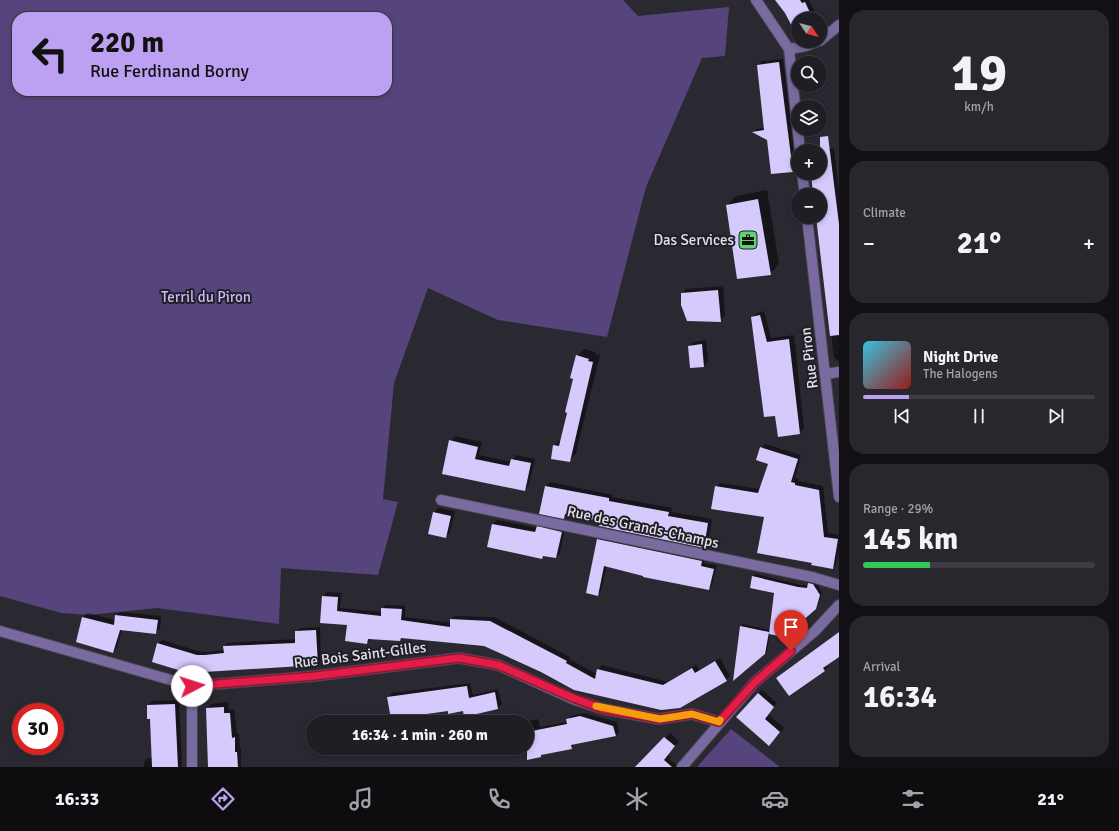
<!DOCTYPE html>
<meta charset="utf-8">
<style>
:root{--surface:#201e25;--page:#28272d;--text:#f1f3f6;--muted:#a2a2a7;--line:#3d3c42;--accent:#bca0f2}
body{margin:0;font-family:Signika,sans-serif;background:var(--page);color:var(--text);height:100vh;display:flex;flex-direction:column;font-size:15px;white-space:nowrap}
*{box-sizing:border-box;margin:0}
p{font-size:13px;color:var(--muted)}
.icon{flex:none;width:22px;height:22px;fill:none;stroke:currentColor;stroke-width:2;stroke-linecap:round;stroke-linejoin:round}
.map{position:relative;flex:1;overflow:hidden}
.details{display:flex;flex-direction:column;gap:10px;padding:10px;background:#121014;width:280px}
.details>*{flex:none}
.banner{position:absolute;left:12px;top:12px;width:380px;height:84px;border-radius:16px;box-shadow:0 2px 6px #0003,0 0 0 1px var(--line);background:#bca0f2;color:#111;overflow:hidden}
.needle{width:26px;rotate:125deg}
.fabs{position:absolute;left:791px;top:12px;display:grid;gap:8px}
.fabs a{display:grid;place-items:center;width:36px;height:36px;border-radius:50%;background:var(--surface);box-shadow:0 2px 6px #0003,0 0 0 1px var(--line);font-size:20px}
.speed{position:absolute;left:12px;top:703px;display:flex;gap:8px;font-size:20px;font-weight:700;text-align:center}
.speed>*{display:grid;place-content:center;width:52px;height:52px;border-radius:50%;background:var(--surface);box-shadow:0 2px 6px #0003,0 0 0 1px var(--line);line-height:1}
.speed .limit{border:6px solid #d22;background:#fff;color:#111}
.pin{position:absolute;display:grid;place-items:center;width:34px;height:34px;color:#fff;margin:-41px -17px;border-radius:50% 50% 50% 0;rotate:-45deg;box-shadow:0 0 4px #0007}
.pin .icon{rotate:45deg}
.me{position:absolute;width:44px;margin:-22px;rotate:85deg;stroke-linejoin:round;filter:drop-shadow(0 0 3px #0008)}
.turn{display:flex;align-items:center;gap:14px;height:84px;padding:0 12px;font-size:18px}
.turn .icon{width:52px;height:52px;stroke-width:2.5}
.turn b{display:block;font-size:28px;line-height:34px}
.big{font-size:30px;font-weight:700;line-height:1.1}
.details .tile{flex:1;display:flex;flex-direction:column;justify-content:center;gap:6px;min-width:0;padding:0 14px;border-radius:16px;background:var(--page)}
.details .dial{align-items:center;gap:0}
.dial b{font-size:52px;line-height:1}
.song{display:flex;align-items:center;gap:12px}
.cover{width:48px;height:48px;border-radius:6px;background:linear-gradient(135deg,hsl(190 70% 55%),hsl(0 70% 35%))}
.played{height:4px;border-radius:2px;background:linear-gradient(90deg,var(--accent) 20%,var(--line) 20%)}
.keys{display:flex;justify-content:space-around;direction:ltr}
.heat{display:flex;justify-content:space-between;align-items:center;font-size:22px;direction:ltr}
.charge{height:6px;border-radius:3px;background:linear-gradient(90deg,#34c759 29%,var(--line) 0)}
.trip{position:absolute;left:306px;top:715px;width:228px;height:40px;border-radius:20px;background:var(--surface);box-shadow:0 2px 6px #0003,0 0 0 1px var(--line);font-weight:700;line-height:40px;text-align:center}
.tab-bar{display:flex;height:64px;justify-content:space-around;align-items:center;background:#0d0c0f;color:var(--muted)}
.tab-bar .icon{width:28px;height:28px}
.tab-bar .current{color:var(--accent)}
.tab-bar b{font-size:18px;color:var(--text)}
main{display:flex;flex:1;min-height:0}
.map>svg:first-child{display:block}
</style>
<main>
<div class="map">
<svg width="839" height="767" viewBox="0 0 839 767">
<rect width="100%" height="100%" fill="#2a2831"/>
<path fill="#56457c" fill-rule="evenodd" d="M0 0H623L638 16 729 7 725 56 702 58 646 187 607 337 498 320 428 288 394 383 383 499 398 502 378 575 281 568 279 624 157 608 89 615 61 613 0 596ZM17 17H387V91H17Z
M731 729 780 767H697Z"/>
<path fill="#0007" d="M776 0H809L818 19H798V26Z
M783 59 795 152 798 153V168L795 170 772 173 768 139 754 132 757 129 765 127 758 65 762 61Z
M834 148 839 191V361L834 358 817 217H820V195H814L812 173H820V151H810Z
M767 190 779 264 770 274 727 205 736 196Z
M723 286 725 316 720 320 682 294 686 289Z
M764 311 771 338 794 335 804 428 800 433 776 415 752 318 757 313Z
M706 340 708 361 704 366 689 346 694 342Z
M584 349 595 352V354L600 355 576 453 569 461 554 445 562 439 577 356Z
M455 436 482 442 479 455 511 462 516 455 535 459 529 485 524 490 443 473 450 441Z
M765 444 801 455 795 478 799 479 798 481 823 486 828 533 839 535V550L836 564 832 568 813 562 765 516 716 487 720 483 760 489 769 463 761 448Z
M550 482 613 495 612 497 672 508 671 512 712 519 708 543 704 547 601 520 568 514 564 518 546 486Z
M438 508 455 511 450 532 446 537 434 513Z
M497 520 537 528 542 523 565 528 560 553 556 557 544 555 542 558 493 524Z
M601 536 705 557 704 563 717 565 712 585 709 589 607 565 601 591 597 595 598 539Z
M756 574 801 585H808L811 581 816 582 822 592 818 605 816 608 770 633 767 651 765 653 741 626 743 624 770 630 775 592 751 587 753 576Z
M327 592 342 593 340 608 382 612V609L386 605 405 606V617L451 623V619L455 616 494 617 570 657 569 659 597 674 598 669 602 665 668 682 696 665 699 670 720 658 730 676 726 680 661 709 541 671 484 645 402 637 400 640 371 639 367 643 348 624 321 622 323 596Z
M120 612 161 616 160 628 156 633 122 629 117 648 113 652 83 617 87 613 116 620V616Z
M320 627 321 661 317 665 188 672 158 644 162 640 201 652H209L224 650V646L228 643 296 639V632L300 628Z
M839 632V655L826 665 828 667 824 671 781 675Z
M470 683 473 695 498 689 502 704 498 708 464 715V710L448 709 388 697 392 693Z
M762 690 777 703 768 714 784 728 769 744 758 693Z
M179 700 182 767H144V762L148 758H152L151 718 148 705 152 701Z
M228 702 229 709H234L237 734 239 733 240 748H241V767H209L207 708 211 704Z
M584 713 617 722 619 732 616 736 575 743 571 748 544 753 541 756 527 759 526 750 521 751 520 748H527V722H524L538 719 540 727 567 722 571 716Z
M670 733 679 741 668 755 670 757 669 759 679 767H636Z"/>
<path fill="#d6c9fc" d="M775 0H800L802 3 805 2 813 19H798V38L785 13Z
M779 62 793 172 771 174 767 140 752 132 764 130 757 65Z
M828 136 839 224V335L830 336 816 217H820V195H813L811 173H820V137Z
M758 199 771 275 737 279 726 205Z
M718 290 721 322 687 321 681 305V293Z
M760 315 767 342 789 339 800 434 778 437 775 416 764 417 751 317Z
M702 344 704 367 690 368 688 346Z
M576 355 589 359 588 361 593 362 570 462 551 459 553 445 559 446 567 413 565 412 573 379 570 378Z
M449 440 478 447 475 459 509 466 511 459 531 463 525 491 442 474Z
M760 447 798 459 791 482 795 483V485L819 490 824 537 838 539 833 569 811 565 812 563 757 553 764 517 711 509 715 486 758 493 768 464 756 460Z
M545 486 609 498V501L669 512 668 516 708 523 704 548 599 526 600 521 565 514 564 519 539 514Z
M433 512 451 516 446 538 428 534Z
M492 524 535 532 537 526 562 532 556 558 543 556 542 559 487 547Z
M597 539 702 561 701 566 714 569 709 590 643 577V576L604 566 598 596 586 593Z
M752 576 798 587 807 588 808 583 813 584 820 595 816 609 784 637 769 634 774 593 750 588Z
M322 596 338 597 337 611 381 616V608L402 609 401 620 450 627V619L490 621 567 661 566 663 595 679 597 669 663 685 692 668 695 673 715 661 727 681 680 708 661 710 574 690 541 672 484 646 401 638 400 641 368 639 367 644 345 641 347 625 320 623Z
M115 615 158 620 156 634 120 630 113 653 76 642 82 617 114 625Z
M740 626 769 632 765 654 733 681Z
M316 630 318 665 188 673 152 662 157 643 197 655H205L224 653 223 646 295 643V631Z
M839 632V657L823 668 825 671 789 696 776 678Z
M467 686 469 698 495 692 498 709 464 717 463 711 448 714V711L391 719 387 697Z
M758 693 774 707 765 719 780 732 769 746 736 717Z
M175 704 178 767H152L150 719H147V705Z
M224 707V713H230L232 738 235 737V752H237L238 767H208L206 708Z
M580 716 613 726 616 736 571 745 572 749 541 755V757L527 760V732L567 724 566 719Z
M664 737 675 746 664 760 672 767H635Z"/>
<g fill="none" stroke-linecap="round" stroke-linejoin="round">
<g stroke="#47454e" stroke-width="12">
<path id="minor" d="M756 0 789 49 800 151
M820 41 839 25
M789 49 806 46 819 41
M802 173 805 195
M807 217 839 497
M826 374 839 372
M441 500 812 577 839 585
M0 631 192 686 315 676 459 658 498 665 573 699 603 709 659 719 692 714 719 722
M192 686V767
M682 767 755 682 815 631 839 605"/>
</g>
<use href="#minor" stroke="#796b9f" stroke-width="10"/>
</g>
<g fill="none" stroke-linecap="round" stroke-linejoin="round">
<g stroke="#92132f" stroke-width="10">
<path id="route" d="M192 686 315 676 459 658 498 665 573 698 603 709 660 719 692 714 719 722 755 682 791 651"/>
</g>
<use href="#route" stroke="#e11d48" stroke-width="7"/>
<path stroke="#f59e0b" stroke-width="7" d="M596 706 660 719 692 714 719 722 720 720"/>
</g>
<defs>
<g id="office-square" transform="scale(1)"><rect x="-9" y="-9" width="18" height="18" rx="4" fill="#5bd56e" stroke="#201e27"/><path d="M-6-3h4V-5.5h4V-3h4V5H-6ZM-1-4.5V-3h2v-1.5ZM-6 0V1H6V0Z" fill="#111"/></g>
</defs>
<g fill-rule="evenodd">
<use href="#office-square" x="748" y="240"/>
</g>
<g text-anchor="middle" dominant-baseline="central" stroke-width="4" stroke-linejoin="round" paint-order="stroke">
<g font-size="15" fill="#e2e0e6" stroke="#201e27" text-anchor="end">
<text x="734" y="240">Das Services</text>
</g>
<g font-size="15" fill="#c9b8f8" stroke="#201e27">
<text x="206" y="297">Terril du Piron</text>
</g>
<g font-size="15" fill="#e2e0e6" stroke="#201e27">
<text transform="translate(809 358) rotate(-97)">Rue Piron</text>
<text transform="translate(643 527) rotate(12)">Rue des Grands-Champs</text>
<text transform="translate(360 655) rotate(-7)">Rue Bois Saint-Gilles</text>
</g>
</g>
</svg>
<div class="fabs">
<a><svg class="needle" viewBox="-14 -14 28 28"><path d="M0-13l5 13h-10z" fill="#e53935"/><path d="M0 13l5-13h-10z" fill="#a2a2a7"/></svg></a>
<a><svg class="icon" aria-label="search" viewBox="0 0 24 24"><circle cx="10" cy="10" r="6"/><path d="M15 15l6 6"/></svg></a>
<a><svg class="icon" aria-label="layers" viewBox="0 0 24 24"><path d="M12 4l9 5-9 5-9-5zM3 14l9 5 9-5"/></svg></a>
<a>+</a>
<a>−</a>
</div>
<div class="speed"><div class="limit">30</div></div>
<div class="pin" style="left:791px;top:651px;background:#d93025"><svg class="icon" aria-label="arrive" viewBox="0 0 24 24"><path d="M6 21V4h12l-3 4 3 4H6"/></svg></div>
<svg class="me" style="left:192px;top:686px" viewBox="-20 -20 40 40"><circle r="19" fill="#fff"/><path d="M0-13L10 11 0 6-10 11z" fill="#e11d48"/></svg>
<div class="trip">16:34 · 1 min · 260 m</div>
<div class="banner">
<div class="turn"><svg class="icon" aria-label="left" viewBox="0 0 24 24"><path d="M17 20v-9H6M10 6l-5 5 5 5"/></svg><div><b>220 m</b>Rue Ferdinand Borny</div></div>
</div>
</div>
<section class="details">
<div class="tile dial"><b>19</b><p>km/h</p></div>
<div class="tile"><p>Climate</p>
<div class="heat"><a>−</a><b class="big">21°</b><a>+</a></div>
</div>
<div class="tile">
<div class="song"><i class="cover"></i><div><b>Night Drive</b><p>The Halogens</p></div></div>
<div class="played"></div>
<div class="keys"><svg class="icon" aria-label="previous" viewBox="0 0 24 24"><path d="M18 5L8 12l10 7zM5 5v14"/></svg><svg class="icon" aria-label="pause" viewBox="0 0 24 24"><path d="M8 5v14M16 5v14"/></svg><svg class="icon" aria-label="next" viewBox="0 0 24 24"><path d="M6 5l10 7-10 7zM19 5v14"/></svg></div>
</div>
<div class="tile"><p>Range · 29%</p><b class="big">145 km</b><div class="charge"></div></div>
<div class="tile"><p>Arrival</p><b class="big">16:34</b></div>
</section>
</main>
<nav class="tab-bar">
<b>16:33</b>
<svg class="icon current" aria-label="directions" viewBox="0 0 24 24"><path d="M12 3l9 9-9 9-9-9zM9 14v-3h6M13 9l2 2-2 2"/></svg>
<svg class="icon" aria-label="music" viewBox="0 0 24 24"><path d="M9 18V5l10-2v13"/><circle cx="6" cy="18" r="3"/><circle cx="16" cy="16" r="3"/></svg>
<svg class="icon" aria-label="phone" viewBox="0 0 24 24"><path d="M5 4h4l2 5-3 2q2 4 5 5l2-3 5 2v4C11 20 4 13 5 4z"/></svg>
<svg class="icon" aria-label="climate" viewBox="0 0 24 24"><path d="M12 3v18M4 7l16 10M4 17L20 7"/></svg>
<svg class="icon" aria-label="car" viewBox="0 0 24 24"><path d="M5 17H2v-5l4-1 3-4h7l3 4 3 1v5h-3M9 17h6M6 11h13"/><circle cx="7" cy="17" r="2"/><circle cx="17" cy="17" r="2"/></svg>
<svg class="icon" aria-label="filters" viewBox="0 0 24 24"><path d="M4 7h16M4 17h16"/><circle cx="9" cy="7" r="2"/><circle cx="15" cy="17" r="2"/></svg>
<b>21°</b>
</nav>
